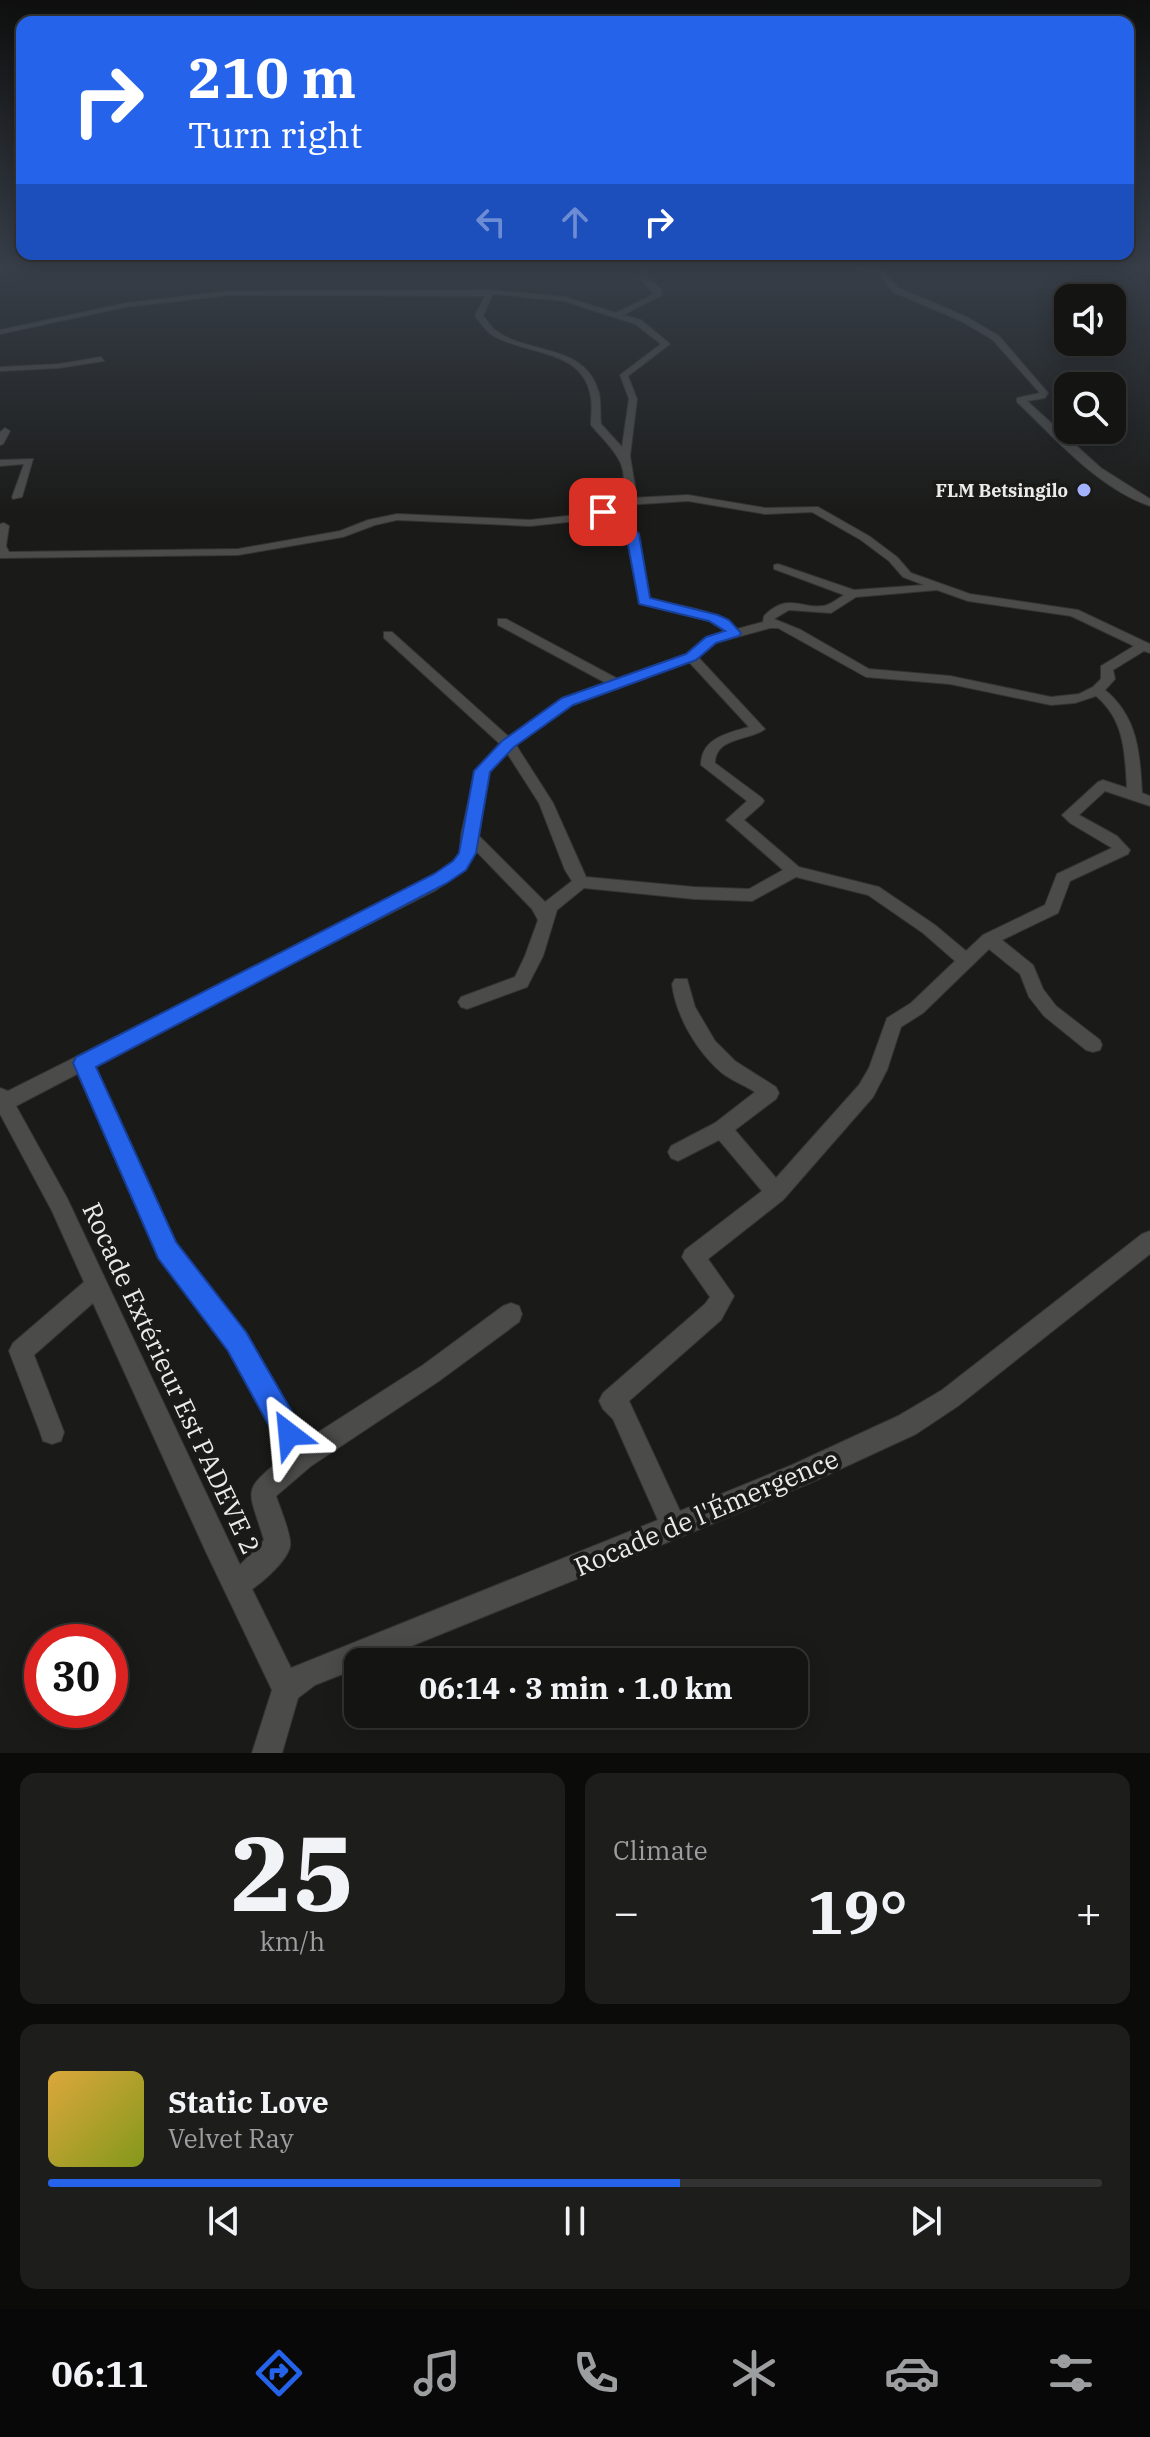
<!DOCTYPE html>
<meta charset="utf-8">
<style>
:root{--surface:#141413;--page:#1d1d1c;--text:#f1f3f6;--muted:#9d9ea0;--line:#333;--accent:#2563eb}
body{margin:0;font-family:"IBM Plex Serif",serif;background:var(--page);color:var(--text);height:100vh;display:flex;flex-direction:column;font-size:30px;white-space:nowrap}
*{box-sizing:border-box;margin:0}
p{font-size:26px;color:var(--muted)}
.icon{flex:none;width:44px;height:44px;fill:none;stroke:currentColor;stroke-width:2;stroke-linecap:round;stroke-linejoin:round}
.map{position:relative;height:1753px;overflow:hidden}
.panel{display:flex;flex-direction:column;gap:20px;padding:20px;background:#0b0b0a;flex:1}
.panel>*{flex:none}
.hud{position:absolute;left:16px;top:16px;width:1118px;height:244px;border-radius:16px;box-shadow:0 4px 20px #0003,0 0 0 2px var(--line);background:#2563eb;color:#fff;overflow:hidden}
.tools{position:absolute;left:1054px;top:284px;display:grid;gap:16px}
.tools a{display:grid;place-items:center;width:72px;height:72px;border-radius:16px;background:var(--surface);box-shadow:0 4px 20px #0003,0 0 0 2px var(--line);font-size:40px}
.speed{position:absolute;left:24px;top:1624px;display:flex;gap:16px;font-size:40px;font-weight:700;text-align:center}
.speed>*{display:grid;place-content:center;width:104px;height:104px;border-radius:50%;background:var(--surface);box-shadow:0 4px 20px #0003,0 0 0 2px var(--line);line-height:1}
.speed .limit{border:12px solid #d22;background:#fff;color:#111}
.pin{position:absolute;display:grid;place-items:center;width:68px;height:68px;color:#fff;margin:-34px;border-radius:16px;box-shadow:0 4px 12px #0006}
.me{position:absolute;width:88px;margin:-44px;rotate:331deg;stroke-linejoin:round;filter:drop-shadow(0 0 6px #0008)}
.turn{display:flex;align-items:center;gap:28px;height:168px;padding:0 40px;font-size:36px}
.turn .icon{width:104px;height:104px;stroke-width:2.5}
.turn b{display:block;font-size:56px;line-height:68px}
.lanes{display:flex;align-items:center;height:76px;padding:0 40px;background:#0003;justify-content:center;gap:40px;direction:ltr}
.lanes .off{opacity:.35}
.big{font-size:60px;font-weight:700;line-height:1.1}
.panel .widget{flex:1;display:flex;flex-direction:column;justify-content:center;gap:12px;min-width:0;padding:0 28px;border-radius:16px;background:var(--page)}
.panel .dial{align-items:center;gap:0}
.dial b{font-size:104px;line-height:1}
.song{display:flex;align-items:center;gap:24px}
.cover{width:96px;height:96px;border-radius:12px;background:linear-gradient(135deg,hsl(40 70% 55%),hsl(70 70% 35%))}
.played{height:8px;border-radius:4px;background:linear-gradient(90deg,var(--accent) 60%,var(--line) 60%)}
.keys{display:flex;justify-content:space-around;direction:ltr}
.heat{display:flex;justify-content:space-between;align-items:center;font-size:44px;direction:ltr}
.panel .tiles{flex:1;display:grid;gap:20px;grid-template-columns:1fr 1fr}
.widget:last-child{grid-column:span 2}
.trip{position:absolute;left:344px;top:1648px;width:464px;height:80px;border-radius:16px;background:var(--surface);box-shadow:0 4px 20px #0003,0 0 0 2px var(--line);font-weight:700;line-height:80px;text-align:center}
.tab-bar{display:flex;height:128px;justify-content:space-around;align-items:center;background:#080808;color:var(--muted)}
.tab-bar .icon{width:56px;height:56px}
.tab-bar .on{color:var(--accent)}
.tab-bar b{font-size:36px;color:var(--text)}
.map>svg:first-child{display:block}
</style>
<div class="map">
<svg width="1150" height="1753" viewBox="0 0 1150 1753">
<rect width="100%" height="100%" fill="#1a1b19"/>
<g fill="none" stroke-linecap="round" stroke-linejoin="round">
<g stroke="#333433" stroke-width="2">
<path id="minor" d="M643 265H649L647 278 661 289 662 295 623 315 641 320 670 344 628 376 637 399 630 456 635 486 630 498 688 495 765 508 818 507 869 536 897 557 911 573 970 594 1078 610 1150 644V653L1144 651 1113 670 1115 679 1105 690C1138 717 1140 754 1142 793L1150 796V806L1105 791 1079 815 1117 836 1130 850 1128 854 1070 881 1058 913 1002 940 1033 965 1043 989 1056 1006 1100 1040 1102 1045 1100 1050 1093 1052 1086 1050 1044 1016 1029 997 1020 974 989 949 923 1013 901 1027 887 1070 873 1097 783 1200 708 1259 734 1296 721 1320 629 1401 680 1511 792 1465 898 1416 942 1390 1142 1234 1150 1231V1254L958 1406 916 1434 810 1483 683 1536 372 1662H358V1668L315 1685 298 1698 282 1753H252L272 1690 206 1552 93 1303 34 1355 64 1432 61 1441 52 1444 43 1441 40 1432 9 1351 13 1343 84 1282 52 1211 0 1114V1088L8 1091 424 882 454 861 460 852 461 835 475 771 500 744 384 638V632H392L509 737 562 699 606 683 498 625V619H506L618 679 687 654 707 637 726 632 709 621 640 604 627 535 621 528 602 521 599 516 587 520 530 526 397 520 375 525 343 537 238 555 0 558V524L4 523 9 526 6 546 9 552 238 549 340 531 368 520 397 514 530 520 585 514 619 500C634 465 612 450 591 425 591 415 593 403 590 393 580 348 524 355 492 335 485 330 480 322 475 316L485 296 231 295 126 307 0 334V330L126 303 231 291 491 290 565 297 616 313 654 294 640 279ZM493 294 564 301 635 324 661 344 620 375 629 399 622 447 601 424C600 415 601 402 599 393 585 342 529 356 495 330 491 327 487 320 483 316ZM688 501 765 514 812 512 861 540 889 561 903 577 924 585 854 590 778 564 774 565V569L844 595C839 598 832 603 827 605 805 612 789 590 764 616L763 622 737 629C716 608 678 606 649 599L637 534 629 524 610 517 608 512 625 505ZM937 590 968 601 1071 616 1134 646 1101 666V679L1093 687 1079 694 1051 697 950 676 869 669 801 630 774 619 789 610 831 613 856 597ZM770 628H778L866 677 950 684 1051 705 1075 703 1096 696C1125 720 1125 754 1127 788L1103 780 1098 782 1062 815 1070 823 1112 848 1057 874 1045 905 983 935 966 951 935 925 879 887 799 867 744 820 762 804 764 801 762 798 715 763C715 737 749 741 765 729L698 657 715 643ZM689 662 749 727C728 733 701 738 701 765L747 801 726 820 783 870 749 889 694 887 586 877 553 803 516 745 572 705ZM507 753 539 803 565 870 572 881 545 902 479 836 489 772ZM476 851 532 909 538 920 525 956 515 977 461 997 458 1002 461 1007 467 1009 527 987 543 956 557 910 584 888 694 899 752 901 796 877 868 895 923 933 955 961 911 1003 887 1018 869 1068 859 1085 776 1178 735 1130 776 1099 779 1093 776 1087 735 1061 715 1041 695 1007 687 979H675L672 984C676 1016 697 1052 722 1073 732 1081 745 1085 755 1092L715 1123 671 1146 668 1152 671 1158 678 1161 719 1140 762 1191 685 1250 682 1257 710 1297 705 1304 603 1393 599 1401 603 1409 613 1419 658 1520 291 1668 252 1589C263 1582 288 1560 290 1546 292 1536 280 1508 276 1496L311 1466 439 1381 519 1322 522 1314 519 1306 511 1303 503 1306 423 1365 306 1440 245 1334 175 1243 94 1065 436 890 466 869ZM79 1073 159 1257 229 1350 287 1454C241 1493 247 1484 264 1540L240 1565 67 1198 16 1106Z
M835 265H868L884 273 899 288 967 317 999 336 1048 393 1045 398 1027 401 1101 468 1150 499V506C1098 488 1056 439 1017 402V398L1040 393 993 340 961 321 893 292 880 275 872 272Z
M101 357 104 361 59 368 0 371V367L59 364Z
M5 428 10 431 3 444 0 445V432Z
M33 459 22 497 13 499 12 497 24 464 0 466V460Z"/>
</g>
<use href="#minor" fill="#4b4c4a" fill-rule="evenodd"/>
</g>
<linearGradient id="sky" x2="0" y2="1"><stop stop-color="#0e0f0e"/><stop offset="0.52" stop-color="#383f49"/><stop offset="1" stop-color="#383f49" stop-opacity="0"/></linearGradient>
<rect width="1150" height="510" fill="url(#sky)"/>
<path fill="#2563eb" stroke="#184099" stroke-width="2" d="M603 508 611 516 630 524 639 534 650 598 718 615 729 620 741 633 739 636 716 643 696 660 573 705 514 747 490 772 476 853 466 870 447 883 96 1067 176 1242 246 1332 299 1424 303 1434 299 1444 289 1448 279 1444 228 1351 158 1258 73 1063 76 1057 434 874 453 861 459 853 474 771 502 741 562 698 686 654 706 637 725 631 709 621 639 604 626 534 621 529 602 521 597 512Z"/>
<circle fill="#a3b2fd" stroke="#1a1b19" stroke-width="3" cx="1084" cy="490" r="8"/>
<g text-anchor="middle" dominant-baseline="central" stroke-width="8" stroke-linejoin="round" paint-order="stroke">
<g font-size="18" font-weight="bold" fill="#ebecea" stroke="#1a1b19" text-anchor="end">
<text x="1068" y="490">FLM Betsingilo</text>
</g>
<g font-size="26" fill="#ebecea" stroke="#1a1b19">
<text transform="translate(172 1378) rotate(65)">Rocade Extérieur Est PADEVE 2</text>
<text transform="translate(706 1512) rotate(-23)">Rocade de l'Émergence</text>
</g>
</g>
</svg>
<div class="tools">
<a><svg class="icon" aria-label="sound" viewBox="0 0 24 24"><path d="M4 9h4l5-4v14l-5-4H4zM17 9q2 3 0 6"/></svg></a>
<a><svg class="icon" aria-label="search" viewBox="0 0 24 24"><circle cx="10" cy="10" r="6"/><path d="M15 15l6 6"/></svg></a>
</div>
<div class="speed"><div class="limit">30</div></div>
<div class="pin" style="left:603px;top:512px;background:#d93025"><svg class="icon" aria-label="arrive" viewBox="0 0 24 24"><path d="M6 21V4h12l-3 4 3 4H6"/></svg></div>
<svg class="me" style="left:289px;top:1434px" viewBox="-20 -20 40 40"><path d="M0-17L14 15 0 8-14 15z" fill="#2563eb" stroke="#fff" stroke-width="4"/></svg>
<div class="trip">06:14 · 3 min · 1.0 km</div>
<div class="hud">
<div class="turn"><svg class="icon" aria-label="right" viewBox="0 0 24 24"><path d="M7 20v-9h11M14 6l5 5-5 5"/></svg><div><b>210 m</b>Turn right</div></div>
<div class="lanes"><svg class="icon off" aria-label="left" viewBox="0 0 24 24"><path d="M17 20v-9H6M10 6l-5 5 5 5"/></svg><svg class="icon off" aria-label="ahead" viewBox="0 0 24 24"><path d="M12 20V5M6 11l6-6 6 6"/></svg><svg class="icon" aria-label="right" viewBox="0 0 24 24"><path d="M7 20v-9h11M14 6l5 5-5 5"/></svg></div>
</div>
</div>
<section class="panel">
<div class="tiles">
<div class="widget dial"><b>25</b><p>km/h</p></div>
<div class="widget"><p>Climate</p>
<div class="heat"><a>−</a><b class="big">19°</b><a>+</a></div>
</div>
<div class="widget">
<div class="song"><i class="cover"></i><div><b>Static Love</b><p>Velvet Ray</p></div></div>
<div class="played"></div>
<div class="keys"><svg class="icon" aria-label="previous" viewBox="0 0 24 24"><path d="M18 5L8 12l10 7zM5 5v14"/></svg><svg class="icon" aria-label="pause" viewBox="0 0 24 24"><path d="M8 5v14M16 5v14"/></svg><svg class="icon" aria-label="next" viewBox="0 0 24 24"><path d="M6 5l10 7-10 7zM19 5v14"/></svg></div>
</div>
</div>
</section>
<nav class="tab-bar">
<b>06:11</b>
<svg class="icon on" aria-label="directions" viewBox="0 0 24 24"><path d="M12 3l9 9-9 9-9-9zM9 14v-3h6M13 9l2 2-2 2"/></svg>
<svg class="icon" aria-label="music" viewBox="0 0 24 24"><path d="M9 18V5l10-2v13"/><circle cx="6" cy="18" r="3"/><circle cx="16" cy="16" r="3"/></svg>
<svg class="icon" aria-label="phone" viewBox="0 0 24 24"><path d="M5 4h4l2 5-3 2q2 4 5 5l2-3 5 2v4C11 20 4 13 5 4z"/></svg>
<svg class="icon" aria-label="climate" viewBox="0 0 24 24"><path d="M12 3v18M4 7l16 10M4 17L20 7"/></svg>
<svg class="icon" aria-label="car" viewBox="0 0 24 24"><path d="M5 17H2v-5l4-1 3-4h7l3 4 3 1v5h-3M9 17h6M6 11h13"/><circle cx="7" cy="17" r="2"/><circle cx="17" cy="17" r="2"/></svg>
<svg class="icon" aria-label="filters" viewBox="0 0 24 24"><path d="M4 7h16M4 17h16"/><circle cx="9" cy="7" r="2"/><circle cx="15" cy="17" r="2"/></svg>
</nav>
